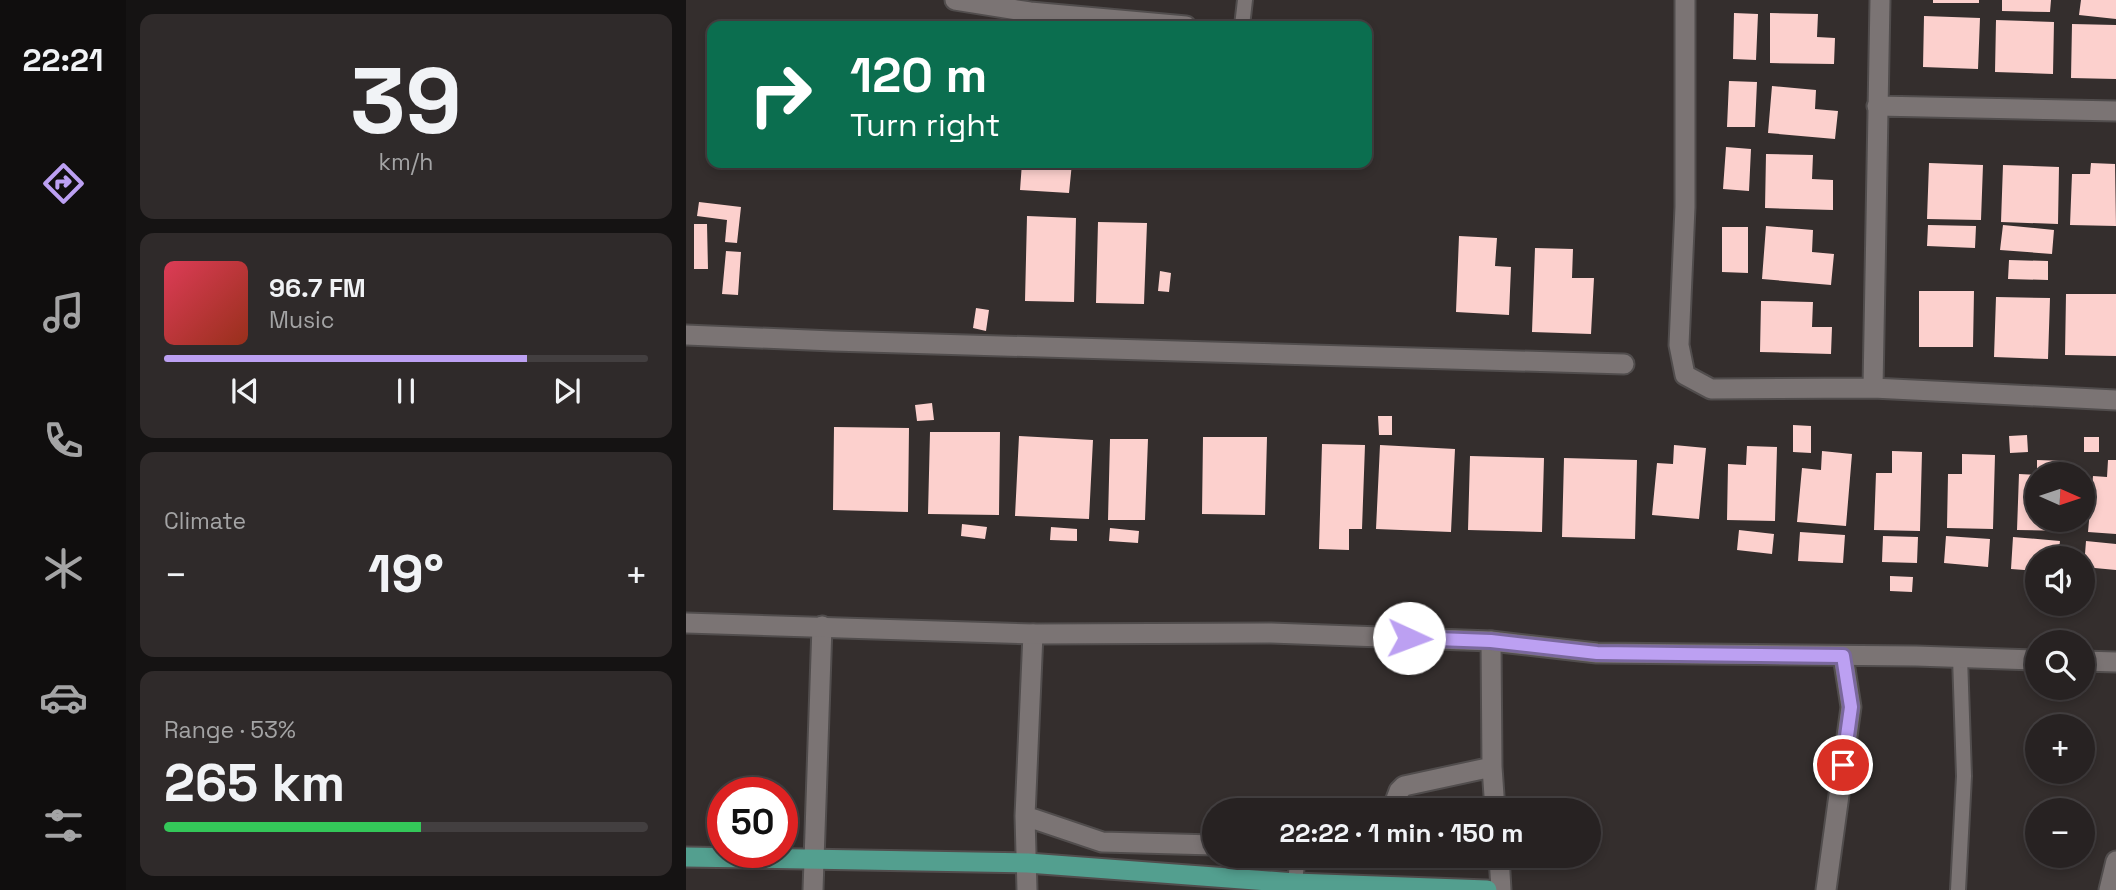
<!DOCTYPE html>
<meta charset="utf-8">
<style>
:root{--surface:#272222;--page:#2f2a2a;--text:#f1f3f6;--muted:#a4a4a5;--line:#433f40;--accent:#bca0f2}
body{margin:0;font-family:"Space Grotesk",sans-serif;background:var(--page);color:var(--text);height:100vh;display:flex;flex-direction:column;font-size:26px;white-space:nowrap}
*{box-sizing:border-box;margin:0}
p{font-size:23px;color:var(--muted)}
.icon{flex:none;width:38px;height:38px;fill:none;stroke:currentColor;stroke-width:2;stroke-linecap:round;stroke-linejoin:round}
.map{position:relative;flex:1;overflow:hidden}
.panel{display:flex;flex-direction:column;gap:14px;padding:14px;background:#151313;width:560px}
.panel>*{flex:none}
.guide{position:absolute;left:21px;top:21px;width:665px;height:147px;border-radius:14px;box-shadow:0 4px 10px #0003,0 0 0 2px var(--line);background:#0b6e4f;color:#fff;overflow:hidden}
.needle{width:46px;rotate:93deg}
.tools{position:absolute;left:1339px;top:462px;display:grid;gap:14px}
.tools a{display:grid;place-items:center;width:70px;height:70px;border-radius:50%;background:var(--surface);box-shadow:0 4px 10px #0003,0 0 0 2px var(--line);font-size:35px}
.speed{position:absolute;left:21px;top:777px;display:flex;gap:14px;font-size:35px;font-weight:700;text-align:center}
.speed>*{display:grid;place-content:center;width:91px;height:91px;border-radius:50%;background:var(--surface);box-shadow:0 4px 10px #0003,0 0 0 2px var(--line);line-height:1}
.speed .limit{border:10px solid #d22;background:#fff;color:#111}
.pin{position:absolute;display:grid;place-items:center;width:60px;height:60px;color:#fff;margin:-30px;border:4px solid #fff;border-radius:50%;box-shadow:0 2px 7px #0007}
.me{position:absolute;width:77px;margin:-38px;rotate:92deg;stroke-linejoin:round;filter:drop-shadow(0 0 5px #0008)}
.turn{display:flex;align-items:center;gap:24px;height:147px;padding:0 28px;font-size:32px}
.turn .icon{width:91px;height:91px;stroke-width:2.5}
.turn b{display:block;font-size:49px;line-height:60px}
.big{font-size:52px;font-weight:700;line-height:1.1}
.panel .widget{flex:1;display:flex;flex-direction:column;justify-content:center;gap:10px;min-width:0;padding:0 24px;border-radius:14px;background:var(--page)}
.panel .dial{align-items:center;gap:0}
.dial b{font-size:91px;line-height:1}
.song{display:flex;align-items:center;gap:21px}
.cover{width:84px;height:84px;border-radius:10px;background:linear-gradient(135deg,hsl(350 70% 55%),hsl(10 70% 35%))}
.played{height:7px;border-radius:4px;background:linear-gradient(90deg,var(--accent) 75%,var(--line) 75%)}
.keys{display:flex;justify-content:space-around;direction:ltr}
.heat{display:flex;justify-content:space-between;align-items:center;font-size:38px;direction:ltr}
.charge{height:10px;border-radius:5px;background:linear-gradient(90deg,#34c759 53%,var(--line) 0)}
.trip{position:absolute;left:516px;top:798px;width:399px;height:70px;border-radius:35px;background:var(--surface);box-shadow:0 4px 10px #0003,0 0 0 2px var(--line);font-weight:700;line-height:70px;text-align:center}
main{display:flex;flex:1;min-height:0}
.tab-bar{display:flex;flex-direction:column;width:126px;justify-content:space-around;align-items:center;background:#100e0e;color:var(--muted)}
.tab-bar .icon{width:49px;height:49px}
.tab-bar .selected{color:var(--accent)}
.tab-bar b{font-size:32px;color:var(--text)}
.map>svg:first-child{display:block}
</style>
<main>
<nav class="tab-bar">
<b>22:21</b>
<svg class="icon selected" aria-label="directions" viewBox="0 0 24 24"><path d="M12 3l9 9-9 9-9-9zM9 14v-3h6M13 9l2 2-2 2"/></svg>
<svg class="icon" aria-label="music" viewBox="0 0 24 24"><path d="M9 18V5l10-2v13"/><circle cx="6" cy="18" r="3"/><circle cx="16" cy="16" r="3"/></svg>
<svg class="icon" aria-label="phone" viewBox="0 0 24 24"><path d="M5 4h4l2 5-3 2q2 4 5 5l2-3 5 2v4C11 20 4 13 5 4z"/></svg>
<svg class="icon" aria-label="climate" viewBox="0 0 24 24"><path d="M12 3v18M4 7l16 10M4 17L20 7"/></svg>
<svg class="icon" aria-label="car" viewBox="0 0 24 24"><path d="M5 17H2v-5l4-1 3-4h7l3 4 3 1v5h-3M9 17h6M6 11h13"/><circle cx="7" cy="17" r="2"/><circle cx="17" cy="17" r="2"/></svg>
<svg class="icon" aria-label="filters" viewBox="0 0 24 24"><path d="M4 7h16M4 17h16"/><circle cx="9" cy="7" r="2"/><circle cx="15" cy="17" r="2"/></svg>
</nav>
<section class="panel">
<div class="widget dial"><b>39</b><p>km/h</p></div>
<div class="widget">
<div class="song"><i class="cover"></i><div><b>96.7 FM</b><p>Music</p></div></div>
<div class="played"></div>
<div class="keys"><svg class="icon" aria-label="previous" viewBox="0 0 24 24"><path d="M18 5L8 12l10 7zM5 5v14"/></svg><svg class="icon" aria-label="pause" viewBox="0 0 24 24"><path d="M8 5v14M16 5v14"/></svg><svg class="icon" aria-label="next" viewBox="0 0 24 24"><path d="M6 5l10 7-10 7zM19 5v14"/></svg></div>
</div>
<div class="widget"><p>Climate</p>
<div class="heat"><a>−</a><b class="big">19°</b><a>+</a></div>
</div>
<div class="widget"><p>Range · 53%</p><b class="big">265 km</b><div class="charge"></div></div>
</section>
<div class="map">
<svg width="1430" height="890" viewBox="0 0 1430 890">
<rect width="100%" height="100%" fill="#342e2d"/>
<path fill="#fcd0cd" d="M1247 0H1293V3H1247Z
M1316 0H1365L1364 12 1316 11Z
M1395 0H1430V19L1393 15Z
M1048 13 1072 14 1070 60 1047 59Z
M1084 13 1132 14 1131 37 1149 38 1148 64 1084 63Z
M1238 16 1294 18 1292 69 1237 67Z
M1310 20 1368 22 1367 74 1309 72Z
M1386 24 1430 25V79L1385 78Z
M1043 81 1071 82 1069 127H1041Z
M1086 86 1130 90 1129 109 1152 111 1149 139 1082 133Z
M1040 147 1065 149 1063 191 1037 189Z
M1080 154 1127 155 1126 179 1147 180V210L1079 208Z
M336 163H386L383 193 334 190Z
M1243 163 1297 165 1295 220 1241 219Z
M1405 163 1429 164 1430 226 1384 225 1386 174H1404Z
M1317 165 1373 167 1372 224 1315 222Z
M13 202 55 207 51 243 39 242 41 220 11 216Z
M341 216 390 218 388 302 339 301Z
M412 222 461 223 458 304 410 303Z
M8 224H21L22 269H8Z
M1242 225 1290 226 1289 248 1241 246Z
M1317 225 1368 230 1366 254 1314 250Z
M1080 226 1127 230 1126 252 1148 254 1145 285 1076 279Z
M1036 227H1062V273L1036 272Z
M773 236 811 238 809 266 825 267 823 315 770 312Z
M849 248 887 249 886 278H908L905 334 846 332Z
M40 251 55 252 52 295 36 294Z
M1323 260 1362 261V280L1322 279Z
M474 271 485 273 483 292 472 291Z
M1233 291H1288L1287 347H1233Z
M1380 294H1430V356L1379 355Z
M1310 297 1364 298 1362 359 1308 357Z
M1075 301 1127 302 1126 327H1146L1145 354 1074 352Z
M290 308 303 310 300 331 287 328Z
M246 403 248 420 231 421 229 405Z
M692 416H706V435H693Z
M1107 425 1125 426V453L1107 452Z
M148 427 223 428 222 512 147 510Z
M244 432H314L313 515 242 514Z
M1341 435 1342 452 1324 453 1323 436Z
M333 436 407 440 403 519 329 516Z
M517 437H581L579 515 516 514Z
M1398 437H1413V452H1398Z
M424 439H462L459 520H422Z
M636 444 679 445 676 529H663V550L633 549Z
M694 445 769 449 765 532 690 529Z
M988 445 1020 448 1013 519 966 515 971 463 987 464Z
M1061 446 1091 447 1089 521 1041 520 1042 464 1060 465Z
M1136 451 1166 454 1160 526 1111 522 1116 468 1135 470Z
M1206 451 1236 452 1234 531 1188 530 1190 473H1206Z
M1276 454 1309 455 1307 529 1261 528 1262 474H1276Z
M784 456 858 458 856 532 782 530Z
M878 458 951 460 949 539 876 537Z
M1351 460 1380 461V474H1351Z
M1422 460H1430V534L1402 532 1407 476 1421 477Z
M1333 474 1351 475V520H1379V531L1331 530Z
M276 524 301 527 299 539 275 536Z
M365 527 391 529V541L364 540Z
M424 528 453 531 452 543 423 541Z
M1053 530 1088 534 1086 554 1051 550Z
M1114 532 1159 535 1157 563 1112 561Z
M1197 536 1232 537 1231 563 1196 562Z
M1260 536 1304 539 1302 567 1258 563Z
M1327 537 1374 541 1372 558H1351V571L1325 569Z
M1400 541 1430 544V570L1398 567Z
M1204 576 1227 577 1226 592 1204 591Z"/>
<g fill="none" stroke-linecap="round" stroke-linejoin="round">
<g stroke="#514d4d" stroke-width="18">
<path id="service" d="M556 26 559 0
M608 890 612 856
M1272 890 1278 776 1274 657"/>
</g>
<g stroke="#514d4d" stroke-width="23">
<path id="minor" d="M269 0 344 12 500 26
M999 0V207L993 345 999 375 1025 389 1187 388 1430 400
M1191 106 1430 111
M0 335 147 341 938 364
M1187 388 1194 0
M805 641 806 767 809 810
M706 810 713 791 718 786 806 767
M339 816 416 842 528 845
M813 856 815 890
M127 890 136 626
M341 890 339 816 347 634
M1140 890 1165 707 1157 656
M1423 890 1430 861"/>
</g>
<g stroke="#514d4d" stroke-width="23">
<path id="secondary" d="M0 623 347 634 585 633 805 641 911 653 1230 656 1351 660
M1396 661 1430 662"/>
</g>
<g stroke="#514d4d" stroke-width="23">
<path id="primary" d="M0 857 342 863 609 883 801 890"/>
</g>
<use href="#service" stroke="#7b7474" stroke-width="14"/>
<use href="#minor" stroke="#7b7474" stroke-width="19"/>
<use href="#secondary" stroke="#7b7474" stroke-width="19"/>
<use href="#primary" stroke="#539f8f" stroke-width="19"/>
</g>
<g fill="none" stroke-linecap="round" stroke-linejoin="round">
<g stroke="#7a689d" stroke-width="18">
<path id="route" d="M723 638 805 641 911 653 1157 656 1165 707 1157 765"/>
</g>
<use href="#route" stroke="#bca0f2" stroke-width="12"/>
</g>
</svg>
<div class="tools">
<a><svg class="needle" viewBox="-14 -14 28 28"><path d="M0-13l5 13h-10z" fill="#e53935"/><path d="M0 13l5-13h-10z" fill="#a4a4a5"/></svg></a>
<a><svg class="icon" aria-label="sound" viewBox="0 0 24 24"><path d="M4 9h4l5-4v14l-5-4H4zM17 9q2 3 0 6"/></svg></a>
<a><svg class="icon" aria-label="search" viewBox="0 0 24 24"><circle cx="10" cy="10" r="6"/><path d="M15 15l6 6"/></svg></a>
<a>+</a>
<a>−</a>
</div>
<div class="speed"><div class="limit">50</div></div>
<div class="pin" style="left:1157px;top:765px;background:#d93025"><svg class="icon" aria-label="arrive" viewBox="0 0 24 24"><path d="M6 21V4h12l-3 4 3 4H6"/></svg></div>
<svg class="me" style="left:723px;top:638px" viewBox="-20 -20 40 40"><circle r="19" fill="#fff"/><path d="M0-13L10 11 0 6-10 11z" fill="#bca0f2"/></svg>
<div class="trip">22:22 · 1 min · 150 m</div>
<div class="guide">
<div class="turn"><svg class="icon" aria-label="right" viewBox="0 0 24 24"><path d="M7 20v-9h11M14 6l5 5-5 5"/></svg><div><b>120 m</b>Turn right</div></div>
</div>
</div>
</main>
